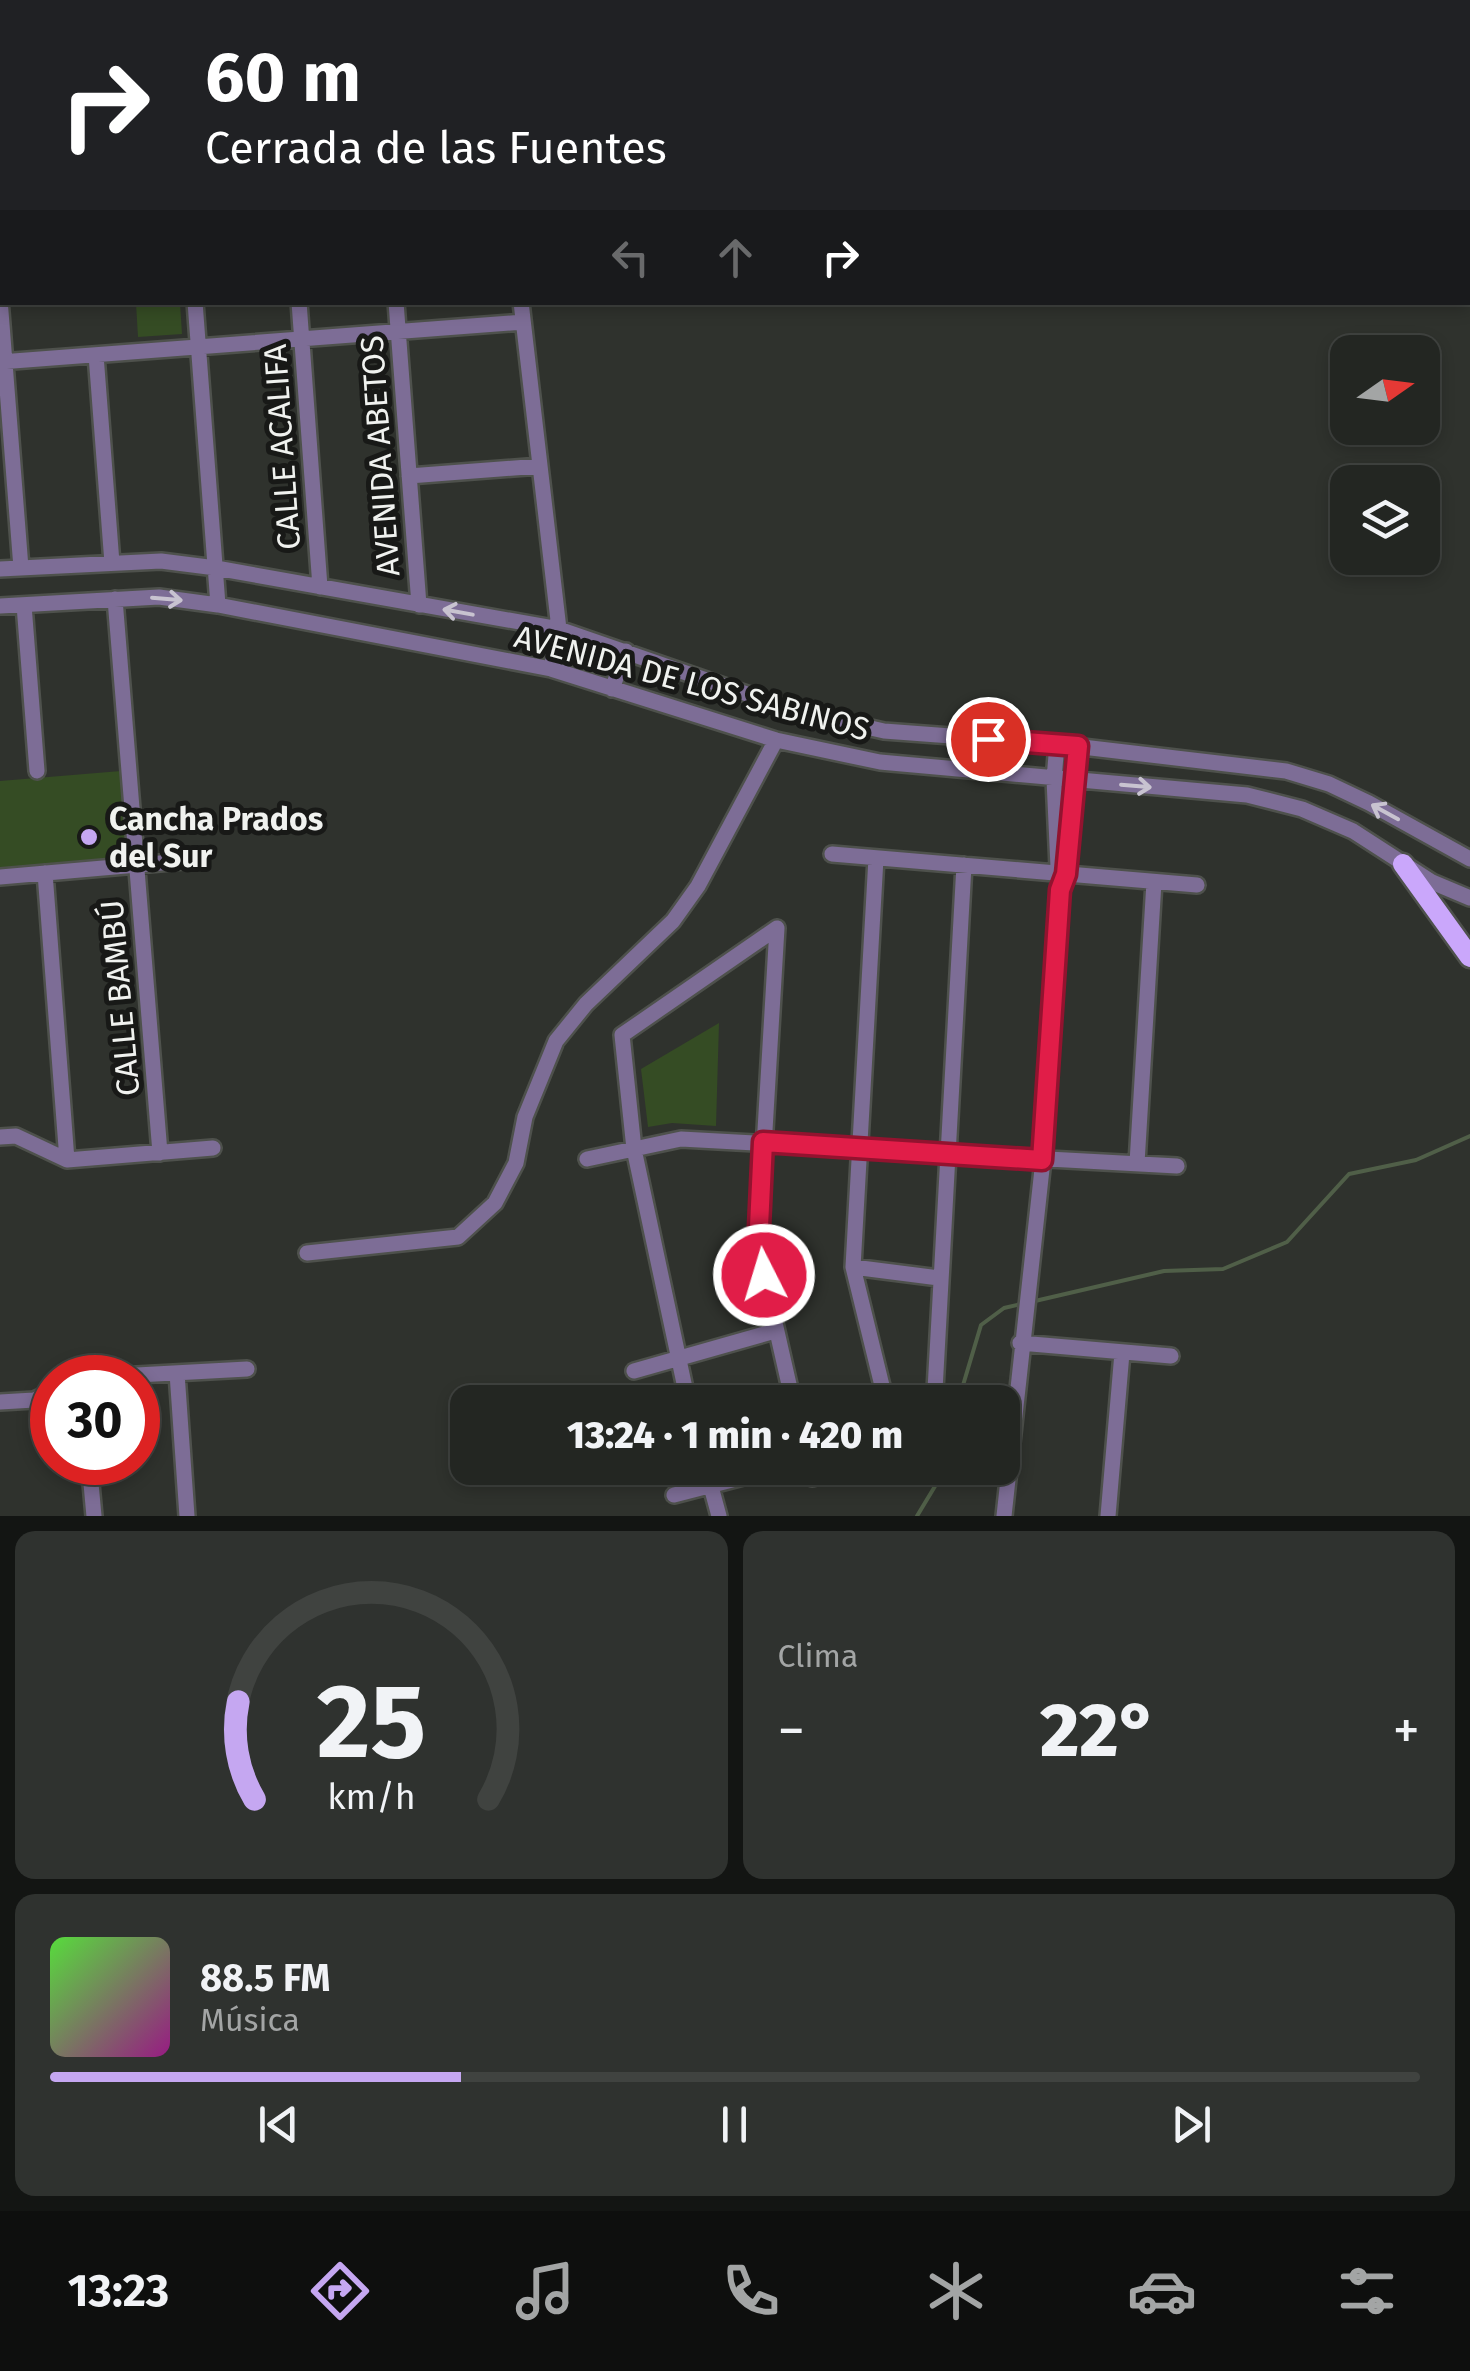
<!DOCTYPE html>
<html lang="es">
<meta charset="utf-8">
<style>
:root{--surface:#232622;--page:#2f322f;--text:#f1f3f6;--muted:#a3a5a5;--line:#404340;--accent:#c5a7f1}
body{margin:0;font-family:"Fira Sans",sans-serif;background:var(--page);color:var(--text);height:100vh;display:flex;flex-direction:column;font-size:38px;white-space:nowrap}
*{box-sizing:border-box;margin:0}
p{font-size:32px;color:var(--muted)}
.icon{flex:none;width:55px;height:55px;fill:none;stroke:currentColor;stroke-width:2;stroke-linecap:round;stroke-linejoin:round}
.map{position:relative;height:1516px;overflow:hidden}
.panel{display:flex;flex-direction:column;gap:15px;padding:15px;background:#131513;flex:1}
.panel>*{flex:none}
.top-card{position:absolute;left:0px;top:0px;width:1470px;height:305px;box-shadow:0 5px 15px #0003,0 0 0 2px var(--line);background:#202124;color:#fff;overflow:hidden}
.needle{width:65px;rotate:76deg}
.controls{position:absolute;left:1330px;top:335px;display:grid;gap:20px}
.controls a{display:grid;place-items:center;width:110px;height:110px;border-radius:20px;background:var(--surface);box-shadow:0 5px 15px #0003,0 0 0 2px var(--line);font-size:50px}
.speed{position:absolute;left:30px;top:1355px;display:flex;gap:20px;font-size:50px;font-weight:700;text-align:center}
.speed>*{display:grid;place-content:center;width:130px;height:130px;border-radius:50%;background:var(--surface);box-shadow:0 5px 15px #0003,0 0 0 2px var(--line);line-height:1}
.speed .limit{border:15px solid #d22;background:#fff;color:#111}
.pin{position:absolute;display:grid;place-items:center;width:85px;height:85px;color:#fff;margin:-42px;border:5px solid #fff;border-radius:50%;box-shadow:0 2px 10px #0007}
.me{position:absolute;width:110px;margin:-55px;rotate:355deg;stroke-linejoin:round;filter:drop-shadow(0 0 8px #0008)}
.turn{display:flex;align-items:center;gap:35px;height:210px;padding:0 40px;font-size:45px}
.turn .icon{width:130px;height:130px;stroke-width:2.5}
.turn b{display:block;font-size:70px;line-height:85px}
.lanes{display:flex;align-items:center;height:95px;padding:0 40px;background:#0003;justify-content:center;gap:50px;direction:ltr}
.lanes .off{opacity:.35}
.big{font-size:75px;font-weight:800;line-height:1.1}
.panel .widget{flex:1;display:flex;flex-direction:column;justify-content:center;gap:15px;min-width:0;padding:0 35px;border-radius:20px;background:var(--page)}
.panel .dial{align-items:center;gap:0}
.dial svg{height:260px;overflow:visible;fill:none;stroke:var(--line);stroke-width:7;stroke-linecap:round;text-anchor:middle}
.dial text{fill:var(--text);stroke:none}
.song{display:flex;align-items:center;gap:30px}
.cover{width:120px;height:120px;border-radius:15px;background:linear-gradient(135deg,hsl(110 70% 55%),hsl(310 70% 35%))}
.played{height:10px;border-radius:5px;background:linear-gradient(90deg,var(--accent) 30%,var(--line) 30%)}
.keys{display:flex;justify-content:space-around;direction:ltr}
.heat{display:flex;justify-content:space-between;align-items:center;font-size:55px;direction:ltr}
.panel .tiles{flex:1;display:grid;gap:15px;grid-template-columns:1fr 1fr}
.widget:last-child{grid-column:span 2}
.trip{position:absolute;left:450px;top:1385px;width:570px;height:100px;border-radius:20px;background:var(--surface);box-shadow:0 5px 15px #0003,0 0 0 2px var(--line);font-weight:800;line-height:100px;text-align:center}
.menu{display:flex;height:160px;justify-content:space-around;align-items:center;background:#0e0f0e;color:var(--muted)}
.menu .icon{width:70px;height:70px}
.menu .active{color:var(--accent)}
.menu b{font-size:45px;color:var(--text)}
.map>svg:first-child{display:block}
</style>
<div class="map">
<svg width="1470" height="1516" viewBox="0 0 1470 1516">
<rect width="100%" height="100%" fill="#2f322d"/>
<path fill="#354c24" d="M136 303H180L182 334 138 337Z
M121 771 129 860 0 870V781Z
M719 1023 716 1126 672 1123 648 1127 641 1069Z"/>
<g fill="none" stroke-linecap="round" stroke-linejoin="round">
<path stroke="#505f48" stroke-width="4" d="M1035 1301 1164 1271 1223 1269 1287 1242 1349 1174 1416 1160 1470 1136
M958 1402 981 1325 1004 1308 1021 1304
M917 1516 946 1468"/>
<g stroke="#4e514c" stroke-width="20">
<path id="minor" d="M68 0V2
M172 0V2
M276 0V2
M374 0V2
M482 0 483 2
M595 0 596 2
M700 0V2
M775 0 825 2
M1009 0V2
M1224 0 1275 2
M1322 0V2
M1422 0V2
M1468 12H1470
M1468 34 1470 35
M0 151 2 150
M1468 153H1470
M0 299 21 568
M195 302 218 605
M299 302 320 587
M396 302 419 605
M521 302 559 629 551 669
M96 355 112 563
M0 362 523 322
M409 476 540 466
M0 569 161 561 216 568 559 629 796 711 884 731 1057 744 1286 771 1329 784 1369 803 1470 859
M115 599 160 1153
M24 605 37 771
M0 606 159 597 218 605 551 669 776 740 880 762 1247 795 1302 809 1353 831 1432 882 1470 898
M612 689 626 651
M832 854 1197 885
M876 858 853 1267 886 1402
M45 873 67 1160
M0 877 183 861
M1065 877 1078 747
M777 928 758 1248 793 1402
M0 1137 16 1136 67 1160 213 1148
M587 1159 681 1139 1177 1166
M1137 1163 1154 882
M307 1253 458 1237 495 1203 516 1163 525 1117 556 1041 586 1004 673 921 698 886 776 740
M853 1267 939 1278
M1020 1343 1171 1356
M634 1371 775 1331
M177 1373 187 1516
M82 1378 247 1369
M0 1402 34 1400 52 1392
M688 1402 634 1149 622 1035 777 928
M928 1402 935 1390 964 865
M89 1462 94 1516
M706 1468 719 1516
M810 1468 812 1478 849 1468
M674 1495 778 1468
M1004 1516 1043 1160 1059 889 1054 779 1057 744
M1108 1516 1122 1353"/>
</g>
<g stroke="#4e514c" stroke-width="25">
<path id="major" d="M1403 864 1470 957"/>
</g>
<use href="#minor" stroke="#7d6d96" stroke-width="15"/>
<use href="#major" stroke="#caa7fb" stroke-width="20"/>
</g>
<defs><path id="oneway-shaft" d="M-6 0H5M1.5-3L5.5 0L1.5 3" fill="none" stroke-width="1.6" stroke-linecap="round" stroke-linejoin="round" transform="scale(2.5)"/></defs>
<g stroke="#c8c3d0">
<use href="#oneway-shaft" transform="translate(167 599) rotate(5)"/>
<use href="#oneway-shaft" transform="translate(458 612) rotate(-170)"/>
<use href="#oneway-shaft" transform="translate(1136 786) rotate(5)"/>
<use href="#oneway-shaft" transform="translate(1385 812) rotate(-151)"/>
</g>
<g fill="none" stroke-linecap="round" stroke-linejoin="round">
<g stroke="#92132f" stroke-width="25">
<path id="route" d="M764 1275 758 1248 763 1142 1042 1160 1060 890 1066 874 1078 746 988 739"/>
</g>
<use href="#route" stroke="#e11d48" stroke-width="18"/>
</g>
<circle fill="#c5a7f1" stroke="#181917" stroke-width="4" cx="89" cy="837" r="10"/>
<g text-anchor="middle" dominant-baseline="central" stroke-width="10" stroke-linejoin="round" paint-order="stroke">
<g font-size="32" fill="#f0f2ef" stroke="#181917">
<text transform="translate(282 447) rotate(-94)">CALLE ACALIFA</text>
<text transform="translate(380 456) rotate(-94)">AVENIDA ABETOS</text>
<text transform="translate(692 683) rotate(15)">AVENIDA DE LOS SABINOS</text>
<text transform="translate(120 998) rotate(-95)">CALLE BAMBÚ</text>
</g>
<g font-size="32" font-weight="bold" fill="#f0f2ef" stroke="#181917" text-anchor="start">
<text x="109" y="819">Cancha Prados<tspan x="109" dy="37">del Sur</tspan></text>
</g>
</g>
</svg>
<div class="controls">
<a><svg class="needle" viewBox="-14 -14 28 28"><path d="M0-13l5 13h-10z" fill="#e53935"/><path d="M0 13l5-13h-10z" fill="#a3a5a5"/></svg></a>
<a><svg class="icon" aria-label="layers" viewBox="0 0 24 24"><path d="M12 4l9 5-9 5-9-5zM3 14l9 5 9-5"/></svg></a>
</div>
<div class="speed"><div class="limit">30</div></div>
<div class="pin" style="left:988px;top:739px;background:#d93025"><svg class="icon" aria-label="arrive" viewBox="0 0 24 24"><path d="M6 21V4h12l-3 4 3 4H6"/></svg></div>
<svg class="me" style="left:764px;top:1275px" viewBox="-20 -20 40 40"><circle r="17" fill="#e11d48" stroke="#fff" stroke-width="3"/><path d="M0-11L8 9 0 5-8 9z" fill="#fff"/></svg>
<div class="trip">13:24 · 1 min · 420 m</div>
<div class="top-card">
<div class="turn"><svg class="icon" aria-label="right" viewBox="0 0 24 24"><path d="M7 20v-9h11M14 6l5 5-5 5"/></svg><div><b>60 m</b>Cerrada de las Fuentes</div></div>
<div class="lanes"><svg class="icon off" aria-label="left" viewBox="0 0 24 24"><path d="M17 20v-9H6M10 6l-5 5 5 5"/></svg><svg class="icon off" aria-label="ahead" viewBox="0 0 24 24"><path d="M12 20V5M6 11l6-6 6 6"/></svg><svg class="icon" aria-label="right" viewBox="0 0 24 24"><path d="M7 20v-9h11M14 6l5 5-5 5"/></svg></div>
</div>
</div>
<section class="panel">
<div class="tiles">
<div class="widget dial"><svg viewBox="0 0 100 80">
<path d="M14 69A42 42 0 1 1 86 69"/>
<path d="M14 69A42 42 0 0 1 9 39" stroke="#c5a7f1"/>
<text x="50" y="56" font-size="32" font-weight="700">25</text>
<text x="50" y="72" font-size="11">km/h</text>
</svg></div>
<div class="widget"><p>Clima</p>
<div class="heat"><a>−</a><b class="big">22°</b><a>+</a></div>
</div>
<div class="widget">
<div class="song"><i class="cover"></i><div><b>88.5 FM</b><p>Música</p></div></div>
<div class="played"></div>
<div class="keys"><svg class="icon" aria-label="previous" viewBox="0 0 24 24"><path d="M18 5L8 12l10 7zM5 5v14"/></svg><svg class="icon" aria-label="pause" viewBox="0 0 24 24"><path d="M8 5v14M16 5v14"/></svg><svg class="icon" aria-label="next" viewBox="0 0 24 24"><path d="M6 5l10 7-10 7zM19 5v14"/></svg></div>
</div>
</div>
</section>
<nav class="menu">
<b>13:23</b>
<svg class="icon active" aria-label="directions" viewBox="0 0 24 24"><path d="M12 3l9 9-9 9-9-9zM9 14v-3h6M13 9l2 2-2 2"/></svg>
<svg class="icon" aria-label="music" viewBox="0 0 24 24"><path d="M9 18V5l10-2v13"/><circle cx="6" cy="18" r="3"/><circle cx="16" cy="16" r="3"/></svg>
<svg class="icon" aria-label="phone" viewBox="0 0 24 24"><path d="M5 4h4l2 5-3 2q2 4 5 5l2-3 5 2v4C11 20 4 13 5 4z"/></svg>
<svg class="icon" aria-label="climate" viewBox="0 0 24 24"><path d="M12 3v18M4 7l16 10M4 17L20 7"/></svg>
<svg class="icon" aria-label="car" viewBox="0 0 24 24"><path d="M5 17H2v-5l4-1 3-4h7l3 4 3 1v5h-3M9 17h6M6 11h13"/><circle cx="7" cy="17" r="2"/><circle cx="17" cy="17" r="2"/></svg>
<svg class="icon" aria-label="filters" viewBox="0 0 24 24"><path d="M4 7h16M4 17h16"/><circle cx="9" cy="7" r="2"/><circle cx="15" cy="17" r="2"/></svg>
</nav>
